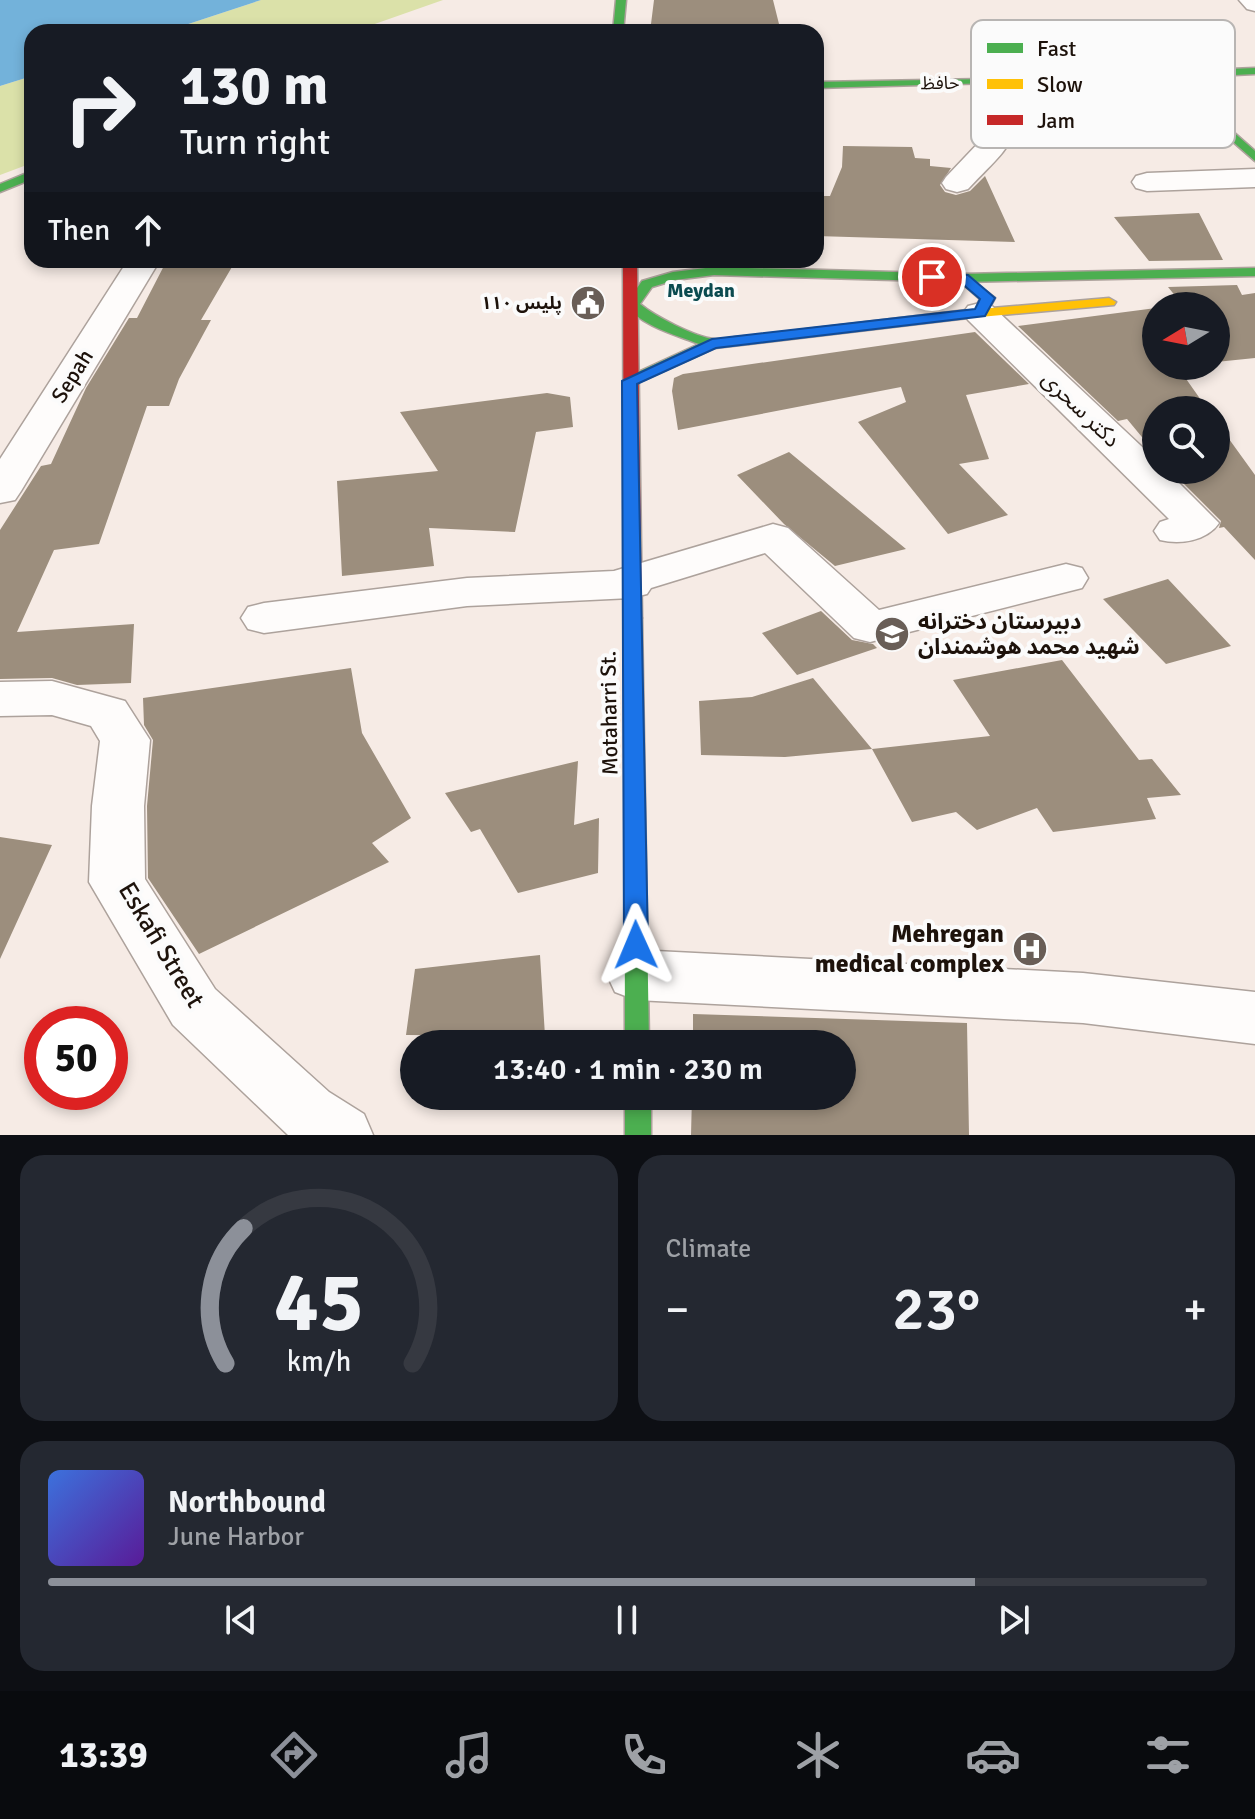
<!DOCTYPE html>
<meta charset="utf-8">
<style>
:root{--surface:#171b24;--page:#242831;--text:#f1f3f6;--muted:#9ea1a6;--line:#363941;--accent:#8c9099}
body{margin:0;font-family:Signika,"Noto Sans Arabic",sans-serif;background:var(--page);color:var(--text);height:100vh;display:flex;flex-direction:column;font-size:30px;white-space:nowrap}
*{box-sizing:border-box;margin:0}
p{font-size:26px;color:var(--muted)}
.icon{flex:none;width:44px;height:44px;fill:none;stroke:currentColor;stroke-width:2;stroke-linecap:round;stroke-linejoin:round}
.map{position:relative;height:1135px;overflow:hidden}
.details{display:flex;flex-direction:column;gap:20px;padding:20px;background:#0d0f14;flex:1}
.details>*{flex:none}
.guide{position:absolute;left:24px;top:24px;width:800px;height:244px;border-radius:24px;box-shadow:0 4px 12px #0003;background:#171b24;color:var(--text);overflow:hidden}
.needle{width:52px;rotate:260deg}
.fabs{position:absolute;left:1142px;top:292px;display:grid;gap:16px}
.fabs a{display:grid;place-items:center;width:88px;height:88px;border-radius:50%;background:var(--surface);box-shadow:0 4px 12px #0003;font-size:40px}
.speed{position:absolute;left:24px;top:1006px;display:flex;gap:16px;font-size:40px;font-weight:700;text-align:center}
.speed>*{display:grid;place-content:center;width:104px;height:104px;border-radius:50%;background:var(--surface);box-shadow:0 4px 12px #0003;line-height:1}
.speed .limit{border:12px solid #d22;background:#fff;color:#111}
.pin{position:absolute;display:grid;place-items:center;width:68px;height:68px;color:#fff;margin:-34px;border:4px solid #fff;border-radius:50%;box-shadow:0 2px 8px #0007}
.me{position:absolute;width:88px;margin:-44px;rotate:359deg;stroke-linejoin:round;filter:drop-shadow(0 0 6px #0008)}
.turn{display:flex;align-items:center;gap:28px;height:168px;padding:0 24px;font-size:36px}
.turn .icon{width:104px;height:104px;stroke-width:2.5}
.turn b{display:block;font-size:56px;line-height:68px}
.then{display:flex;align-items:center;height:76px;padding:0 24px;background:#0003;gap:16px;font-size:30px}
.big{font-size:60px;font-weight:600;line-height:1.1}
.details .widget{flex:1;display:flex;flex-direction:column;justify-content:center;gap:12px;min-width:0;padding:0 28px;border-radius:24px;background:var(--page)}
.details .dial{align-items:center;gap:0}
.dial svg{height:208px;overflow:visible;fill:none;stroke:var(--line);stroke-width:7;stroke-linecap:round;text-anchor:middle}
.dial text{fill:var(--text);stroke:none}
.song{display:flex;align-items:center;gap:24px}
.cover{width:96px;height:96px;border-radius:12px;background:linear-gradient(135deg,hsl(220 70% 55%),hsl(270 70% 35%))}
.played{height:8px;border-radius:4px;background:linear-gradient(90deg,var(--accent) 80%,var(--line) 80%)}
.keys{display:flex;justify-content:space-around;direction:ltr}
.heat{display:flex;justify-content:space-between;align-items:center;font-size:44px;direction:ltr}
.details .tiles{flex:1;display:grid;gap:20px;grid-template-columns:1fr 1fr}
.widget:last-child{grid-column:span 2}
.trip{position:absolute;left:400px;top:1030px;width:456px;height:80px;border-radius:40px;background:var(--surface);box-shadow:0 4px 12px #0003;font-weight:600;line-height:80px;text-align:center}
.dock{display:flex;height:128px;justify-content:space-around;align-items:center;background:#090b0e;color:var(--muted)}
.dock .icon{width:56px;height:56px}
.dock .on{color:var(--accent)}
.dock b{font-size:36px;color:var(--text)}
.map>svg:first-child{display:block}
</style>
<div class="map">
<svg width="1255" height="1135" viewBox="0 0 1255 1135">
<rect width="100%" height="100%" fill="#f6ebe5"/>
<path fill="#dbe1a9" d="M261 0H443L352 32H164Z
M32 76V163L0 175V86Z"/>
<path fill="#73b2da" d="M0 0H261L164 32H32V76L0 86Z"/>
<path fill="#9c8e7d" d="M654 0H773L781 32H650Z
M843 146 912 147 915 158 930 159V166L951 168 940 185 945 192 956 195 970 191 985 176 1015 242 816 236V196H830L842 167Z
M1199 213 1223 260 1149 261 1114 217Z
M167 260H236L201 320H211L179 379 169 406H147L99 544 54 550 17 632 134 624 131 683 77 685 52 678 0 679V530L41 466 51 464 86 388 129 318H137Z
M1237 285 1242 295 1255 293V358L1216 362V306L1159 304 1181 303 1168 287Z
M1156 308V366H1177L1208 410H1156V454L1127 419 1118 421 1018 326Z
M975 332 1029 384 966 395 989 459 959 464 1008 515 948 534 858 422 906 402 901 387 678 430 672 391 674 378 683 374Z
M547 393 570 397 573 427 536 432 515 532 429 528 434 566 342 576 337 481 438 471 400 412Z
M1216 421 1255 475V560L1224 527 1219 528 1221 521 1170 470H1216Z
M789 452 906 549 835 566 784 524 737 475Z
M1168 579 1231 646 1166 664 1103 599Z
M821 611 852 640 873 644 877 648 797 675 762 633Z
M1062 660 1139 760 1152 759 1181 795 1147 798 1156 819 1053 832 1037 808 977 830 956 812 912 822 872 749 990 736 953 680Z
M351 668 362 733 411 818 372 843 389 862 199 954 148 878 147 806 153 740 144 725 143 698Z
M813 678 872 749 785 757 701 755 699 701 752 697Z
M578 761 574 825 599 818 598 873 518 893 480 829 471 832 445 793Z
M0 837 52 845 0 959Z
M540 955 545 1036 406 1035 415 969Z
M693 1014 967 1023 969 1135H691L692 1096H842V1044H693Z"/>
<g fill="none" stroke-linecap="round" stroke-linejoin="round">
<g stroke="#ada29c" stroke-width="3">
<path id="street" d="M1239 0H1255V11L1247 9Z
M1066 39C1082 43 1094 65 1103 79L1099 85H1081L1053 47 1057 42Z
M986 74 995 76C1035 134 1008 146 968 189L957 192 946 189 942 183 946 177 985 136 988 111 973 82 977 76Z
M1255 169V187L1147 191 1136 188 1132 182 1136 176 1147 173Z
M128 260H160L21 491 15 500 0 503V459Z
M980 303 992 306 1156 460V470H1166L1219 523C1207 541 1180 545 1160 540L1154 531 1160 522 1169 519 968 320 963 313 968 306Z
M773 524 788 528 879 610 1066 564 1082 568 1088 578 1082 588 870 642 854 638 765 553 651 588 647 594 631 598 467 606 264 633 248 629 241 618 248 607 264 603 467 578 614 571Z
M52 681 125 701 150 740 144 806 145 879 215 989 329 1092 364 1114 373 1135H288L173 1025 89 882 92 806 100 741 91 726 52 715 0 716V682Z
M636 950 1083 973 1255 992V1044L1083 1023 636 1000 615 992 607 975 615 958Z"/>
</g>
<g stroke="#ada29c" stroke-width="3">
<path id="fast" d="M616 0H626L623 32H613Z
M1255 68V74L1172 78 1255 151V161L1160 78 816 88V82L986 79Z
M32 171V179L0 192V184Z
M714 267 963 274 1255 268V276L963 282 714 275 675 280 652 287 640 304C654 316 695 337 714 339 728 341 745 331 756 340L749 344 715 348 635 384H625V378L699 344C673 334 644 327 625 305L642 281 673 272Z
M633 612 642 618 649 1044H625L624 618Z
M625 1096H651V1135H625Z"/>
</g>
<g stroke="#ada29c" stroke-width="3">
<path id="slow" d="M1109 298 1116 302 1114 305 980 317 973 313 980 309Z"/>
</g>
<g stroke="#ada29c" stroke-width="3">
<path id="jam" d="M623 260H637L642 618 633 624 624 618Z
M963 274 995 298 985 316 749 344 742 340 749 336 975 309 980 299 956 278Z"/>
</g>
<use href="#street" fill="#fefcfb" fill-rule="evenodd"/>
<use href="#fast" fill="#4caf50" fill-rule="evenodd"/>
<use href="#slow" fill="#ffc107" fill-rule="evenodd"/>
<use href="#jam" fill="#c62828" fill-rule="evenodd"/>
</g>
<path fill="#1a73e8" stroke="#114b97" stroke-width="2" d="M932 273 968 275 995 298 985 316 716 348 637 384 648 945 644 952 636 955 627 952 624 945 622 381 712 339 975 309 980 299 960 282 927 280V274Z"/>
<defs>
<g id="civic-disc" transform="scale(1.8)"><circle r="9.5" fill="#695e57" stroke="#fbfbfb"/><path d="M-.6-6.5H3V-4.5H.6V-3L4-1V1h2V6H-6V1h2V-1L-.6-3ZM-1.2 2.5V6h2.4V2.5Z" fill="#fff"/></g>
<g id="school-disc" transform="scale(1.8)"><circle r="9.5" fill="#695e57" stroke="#fbfbfb"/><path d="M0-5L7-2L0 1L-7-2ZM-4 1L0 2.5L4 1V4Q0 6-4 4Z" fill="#fff"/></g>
<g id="hospital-disc" transform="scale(1.8)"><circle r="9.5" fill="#695e57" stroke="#fbfbfb"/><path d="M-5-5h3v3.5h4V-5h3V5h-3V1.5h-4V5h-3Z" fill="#fff"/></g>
</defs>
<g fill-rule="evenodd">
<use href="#civic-disc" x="588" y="303"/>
<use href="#school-disc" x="892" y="634"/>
<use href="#hospital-disc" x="1030" y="949"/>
</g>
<g text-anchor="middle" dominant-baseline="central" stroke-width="8" stroke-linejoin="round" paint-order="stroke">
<g font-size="18" fill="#1d120b" stroke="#fbfbfb">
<text transform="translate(940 83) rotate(-1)">حافظ</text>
</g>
<g font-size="18" font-weight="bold" fill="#1d120b" stroke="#fbfbfb" text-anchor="end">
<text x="562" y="303">پلیس ۱۱۰</text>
</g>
<g font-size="20" font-weight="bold" fill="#0b4b50" stroke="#fbfbfb">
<text x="701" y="290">Meydan</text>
</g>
<g font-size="22" fill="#1d120b" stroke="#fbfbfb">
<text transform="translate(72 376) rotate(-58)">Sepah</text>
<text transform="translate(1081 409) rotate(44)">دکتر سحری</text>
<text transform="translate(609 713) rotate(-91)">Motaharri St.</text>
</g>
<g font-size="22" font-weight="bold" fill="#1d120b" stroke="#fbfbfb" text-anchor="start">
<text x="918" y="621">دبیرستان دخترانه<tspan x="918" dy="25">شهید محمد هوشمندان</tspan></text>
</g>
<g font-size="26" font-weight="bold" fill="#1d120b" stroke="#fbfbfb" text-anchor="end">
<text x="1004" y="934">Mehregan<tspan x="1004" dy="30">medical complex</tspan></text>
</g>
<g font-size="26" fill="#1d120b" stroke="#fbfbfb">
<text transform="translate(161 945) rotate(59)">Eskafi Street</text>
</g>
</g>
<rect x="971" y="20" width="264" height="128" rx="12" fill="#fbfbfb" stroke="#b8b5b3" stroke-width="2"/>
<rect x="987" y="43" width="36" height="10" fill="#4caf50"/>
<rect x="987" y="79" width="36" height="10" fill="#ffc107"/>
<rect x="987" y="115" width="36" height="10" fill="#c62828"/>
<g font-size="22" fill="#1d120b">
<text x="1037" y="56">Fast</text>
<text x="1037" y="92">Slow</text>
<text x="1037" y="128">Jam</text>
</g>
</svg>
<div class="fabs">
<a><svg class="needle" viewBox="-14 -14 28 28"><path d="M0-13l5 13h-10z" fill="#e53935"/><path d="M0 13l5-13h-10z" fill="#9ea1a6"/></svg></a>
<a><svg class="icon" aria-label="search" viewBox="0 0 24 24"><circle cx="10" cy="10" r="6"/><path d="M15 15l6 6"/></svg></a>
</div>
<div class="speed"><div class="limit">50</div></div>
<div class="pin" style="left:932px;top:277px;background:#d93025"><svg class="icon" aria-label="arrive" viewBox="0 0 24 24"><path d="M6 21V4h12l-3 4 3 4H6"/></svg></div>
<svg class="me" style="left:636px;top:945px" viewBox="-20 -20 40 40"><path d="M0-17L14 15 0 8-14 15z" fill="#1a73e8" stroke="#fff" stroke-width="4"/></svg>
<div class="trip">13:40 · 1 min · 230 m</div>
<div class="guide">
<div class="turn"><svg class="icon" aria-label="right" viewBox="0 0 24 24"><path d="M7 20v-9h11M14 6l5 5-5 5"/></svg><div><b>130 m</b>Turn right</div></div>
<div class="then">Then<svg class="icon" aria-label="ahead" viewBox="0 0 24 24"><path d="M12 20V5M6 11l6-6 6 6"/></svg></div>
</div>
</div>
<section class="details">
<div class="tiles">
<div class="widget dial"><svg viewBox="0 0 100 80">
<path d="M14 69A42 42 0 1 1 86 69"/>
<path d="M14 69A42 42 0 0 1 21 17" stroke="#8c9099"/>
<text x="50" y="56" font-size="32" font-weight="700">45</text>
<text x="50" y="72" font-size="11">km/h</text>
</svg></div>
<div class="widget"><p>Climate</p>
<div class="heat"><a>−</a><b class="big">23°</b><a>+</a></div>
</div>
<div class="widget">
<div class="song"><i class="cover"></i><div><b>Northbound</b><p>June Harbor</p></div></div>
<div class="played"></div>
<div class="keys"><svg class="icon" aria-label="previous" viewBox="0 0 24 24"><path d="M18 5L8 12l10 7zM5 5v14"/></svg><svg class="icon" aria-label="pause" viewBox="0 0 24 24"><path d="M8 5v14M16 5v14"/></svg><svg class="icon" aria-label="next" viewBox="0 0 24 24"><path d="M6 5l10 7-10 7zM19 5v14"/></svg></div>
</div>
</div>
</section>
<nav class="dock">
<b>13:39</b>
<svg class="icon on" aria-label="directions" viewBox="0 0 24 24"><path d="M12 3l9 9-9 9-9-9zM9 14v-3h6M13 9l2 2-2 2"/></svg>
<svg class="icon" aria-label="music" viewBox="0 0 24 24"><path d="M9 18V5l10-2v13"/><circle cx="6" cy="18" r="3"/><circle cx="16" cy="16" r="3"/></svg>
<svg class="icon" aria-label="phone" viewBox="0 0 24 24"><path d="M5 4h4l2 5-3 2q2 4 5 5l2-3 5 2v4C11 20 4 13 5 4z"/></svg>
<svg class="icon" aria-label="climate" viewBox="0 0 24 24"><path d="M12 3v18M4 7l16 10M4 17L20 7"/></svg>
<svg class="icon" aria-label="car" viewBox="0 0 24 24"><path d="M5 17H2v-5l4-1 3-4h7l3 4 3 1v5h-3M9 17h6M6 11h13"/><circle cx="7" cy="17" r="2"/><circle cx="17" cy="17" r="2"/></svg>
<svg class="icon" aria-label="filters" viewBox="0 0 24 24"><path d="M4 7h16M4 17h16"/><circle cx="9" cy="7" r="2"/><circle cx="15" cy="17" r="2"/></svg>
</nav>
